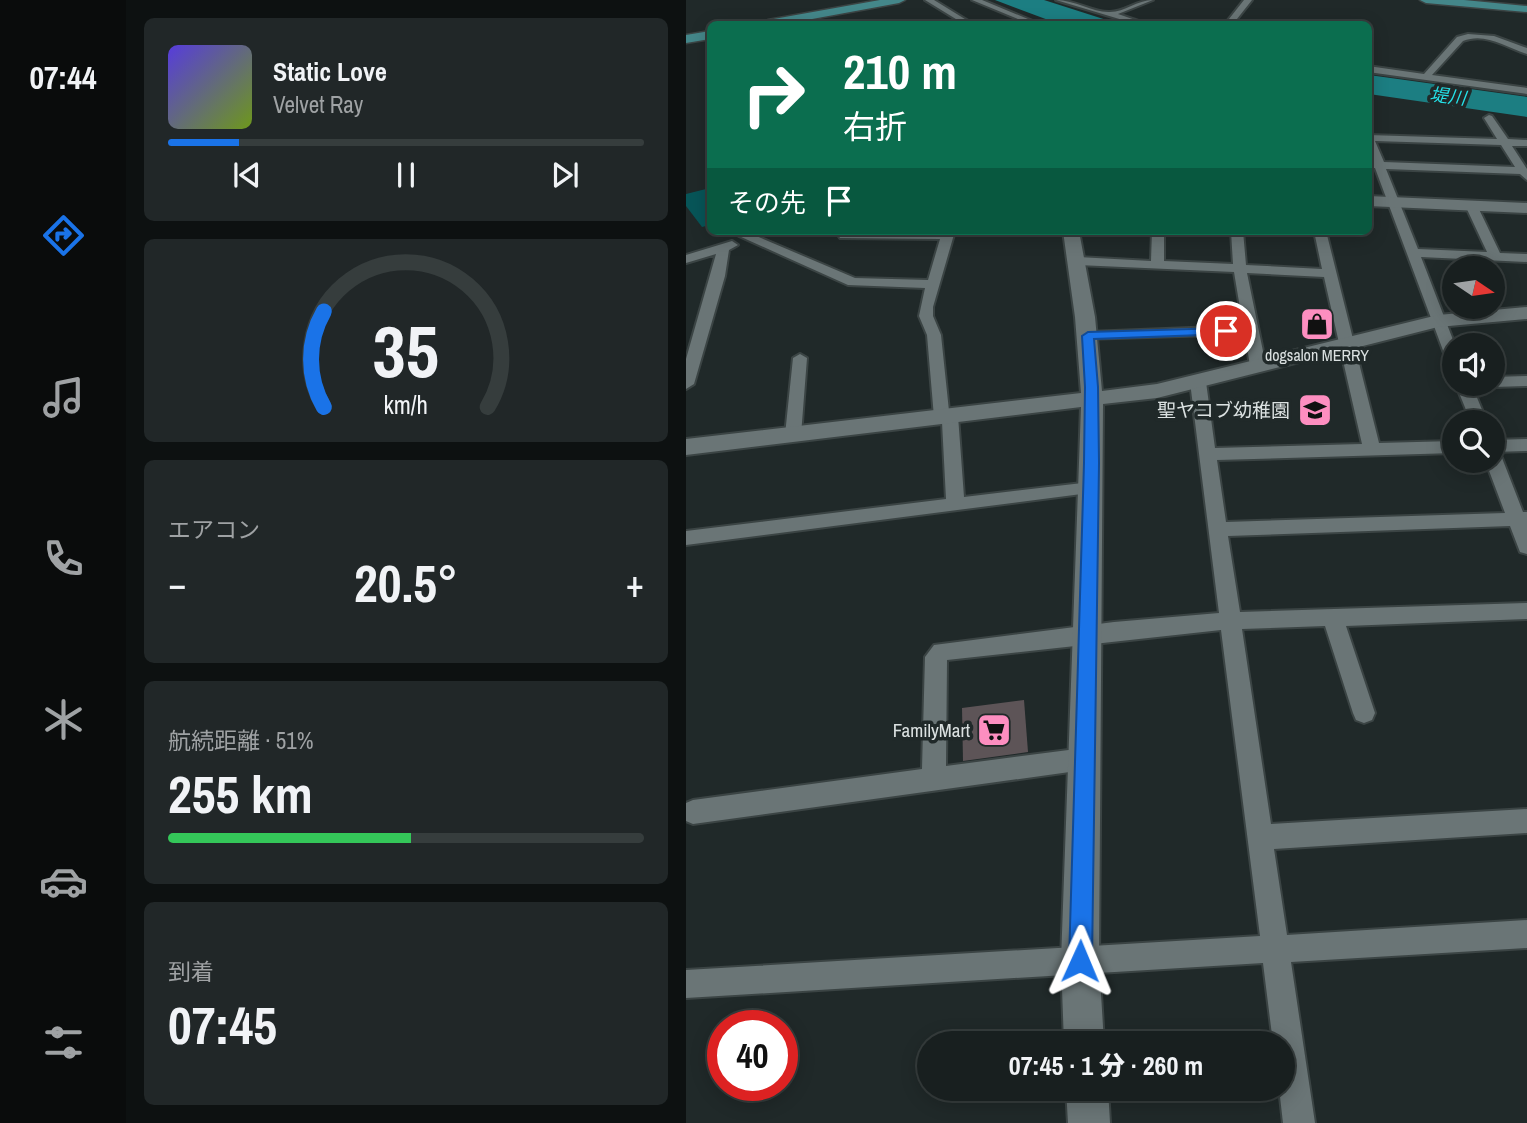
<!DOCTYPE html>
<html lang="ja">
<meta charset="utf-8">
<style>
:root{--surface:#181f1f;--page:#212728;--text:#f1f3f6;--muted:#9fa2a4;--line:#363d3d;--accent:#1a73e8}
body{margin:0;font-family:"Archivo Narrow","Noto Sans JP",sans-serif;background:var(--page);color:var(--text);height:100vh;display:flex;flex-direction:column;font-size:26px;white-space:nowrap}
*{box-sizing:border-box;margin:0}
p{font-size:23px;color:var(--muted)}
.icon{flex:none;width:38px;height:38px;fill:none;stroke:currentColor;stroke-width:2;stroke-linecap:round;stroke-linejoin:round}
.map{position:relative;flex:1;overflow:hidden}
.side{display:flex;flex-direction:column;gap:18px;padding:18px;background:#0d1111;width:560px}
.side>*{flex:none}
.top-card{position:absolute;left:21px;top:21px;width:665px;height:214px;border-radius:10px;box-shadow:0 4px 18px #0003,0 0 0 2px var(--line);background:#0b6e4f;color:#fff;overflow:hidden}
.needle{width:46px;rotate:103deg}
.controls{position:absolute;left:756px;top:256px;display:grid;gap:14px}
.controls a{display:grid;place-items:center;width:63px;height:63px;border-radius:50%;background:var(--surface);box-shadow:0 4px 18px #0003,0 0 0 2px var(--line);font-size:35px}
.speed{position:absolute;left:21px;top:1010px;display:flex;gap:14px;font-size:35px;font-weight:700;text-align:center}
.speed>*{display:grid;place-content:center;width:91px;height:91px;border-radius:50%;background:var(--surface);box-shadow:0 4px 18px #0003,0 0 0 2px var(--line);line-height:1}
.speed .limit{border:10px solid #d22;background:#fff;color:#111}
.pin{position:absolute;display:grid;place-items:center;width:60px;height:60px;color:#fff;margin:-30px;border:4px solid #fff;border-radius:50%;box-shadow:0 2px 7px #0007}
.me{position:absolute;width:77px;margin:-38px;rotate:1deg;stroke-linejoin:round;filter:drop-shadow(0 0 5px #0008)}
.turn{display:flex;align-items:center;gap:24px;height:147px;padding:0 21px;font-size:32px}
.turn .icon{width:91px;height:91px;stroke-width:2.5}
.turn b{display:block;font-size:49px;line-height:60px}
.then{display:flex;align-items:center;height:66px;padding:0 21px;background:#0003;gap:14px;font-size:26px}
.big{font-size:52px;font-weight:800;line-height:1.1}
.side .card{flex:1;display:flex;flex-direction:column;justify-content:center;gap:10px;min-width:0;padding:0 24px;border-radius:10px;background:var(--page)}
.side .dial{align-items:center;gap:0}
.dial svg{height:182px;overflow:visible;fill:none;stroke:var(--line);stroke-width:7;stroke-linecap:round;text-anchor:middle}
.dial text{fill:var(--text);stroke:none}
.song{display:flex;align-items:center;gap:21px}
.cover{width:84px;height:84px;border-radius:10px;background:linear-gradient(135deg,hsl(250 70% 55%),hsl(80 70% 35%))}
.played{height:7px;border-radius:4px;background:linear-gradient(90deg,var(--accent) 15%,var(--line) 15%)}
.keys{display:flex;justify-content:space-around;direction:ltr}
.heat{display:flex;justify-content:space-between;align-items:center;font-size:38px;direction:ltr}
.charge{height:10px;border-radius:5px;background:linear-gradient(90deg,#34c759 51%,var(--line) 0)}
.trip{position:absolute;left:231px;top:1031px;width:378px;height:70px;border-radius:35px;background:var(--surface);box-shadow:0 4px 18px #0003,0 0 0 2px var(--line);font-weight:800;line-height:70px;text-align:center}
main{display:flex;flex:1;min-height:0}
.tab-bar{display:flex;flex-direction:column;width:126px;justify-content:space-around;align-items:center;background:#0a0c0c;color:var(--muted)}
.tab-bar .icon{width:49px;height:49px}
.tab-bar .current{color:var(--accent)}
.tab-bar b{font-size:32px;color:var(--text)}
.map>svg:first-child{display:block}
</style>
<main>
<nav class="tab-bar">
<b>07:44</b>
<svg class="icon current" aria-label="directions" viewBox="0 0 24 24"><path d="M12 3l9 9-9 9-9-9zM9 14v-3h6M13 9l2 2-2 2"/></svg>
<svg class="icon" aria-label="music" viewBox="0 0 24 24"><path d="M9 18V5l10-2v13"/><circle cx="6" cy="18" r="3"/><circle cx="16" cy="16" r="3"/></svg>
<svg class="icon" aria-label="phone" viewBox="0 0 24 24"><path d="M5 4h4l2 5-3 2q2 4 5 5l2-3 5 2v4C11 20 4 13 5 4z"/></svg>
<svg class="icon" aria-label="climate" viewBox="0 0 24 24"><path d="M12 3v18M4 7l16 10M4 17L20 7"/></svg>
<svg class="icon" aria-label="car" viewBox="0 0 24 24"><path d="M5 17H2v-5l4-1 3-4h7l3 4 3 1v5h-3M9 17h6M6 11h13"/><circle cx="7" cy="17" r="2"/><circle cx="17" cy="17" r="2"/></svg>
<svg class="icon" aria-label="filters" viewBox="0 0 24 24"><path d="M4 7h16M4 17h16"/><circle cx="9" cy="7" r="2"/><circle cx="15" cy="17" r="2"/></svg>
</nav>
<section class="side">
<div class="card">
<div class="song"><i class="cover"></i><div><b>Static Love</b><p>Velvet Ray</p></div></div>
<div class="played"></div>
<div class="keys"><svg class="icon" aria-label="previous" viewBox="0 0 24 24"><path d="M18 5L8 12l10 7zM5 5v14"/></svg><svg class="icon" aria-label="pause" viewBox="0 0 24 24"><path d="M8 5v14M16 5v14"/></svg><svg class="icon" aria-label="next" viewBox="0 0 24 24"><path d="M6 5l10 7-10 7zM19 5v14"/></svg></div>
</div>
<div class="card dial"><svg viewBox="0 0 100 80">
<path d="M14 69A42 42 0 1 1 86 69"/>
<path d="M14 69A42 42 0 0 1 14 27" stroke="#1a73e8"/>
<text x="50" y="56" font-size="32" font-weight="700">35</text>
<text x="50" y="72" font-size="11">km/h</text>
</svg></div>
<div class="card"><p>エアコン</p>
<div class="heat"><a>−</a><b class="big">20.5°</b><a>+</a></div>
</div>
<div class="card"><p>航続距離 · 51%</p><b class="big">255 km</b><div class="charge"></div></div>
<div class="card"><p>到着</p><b class="big">07:45</b></div>
</section>
<div class="map">
<svg width="841" height="1123" viewBox="0 0 841 1123">
<rect width="100%" height="100%" fill="#202929"/>
<path fill="#075558" d="M24 188V225L16 227 0 206V194Z"/>
<path fill="#1c7e82" d="M309 0H358L433 24H373Z
M683 75 841 97V117L683 94Z"/>
<path fill="#5d5457" d="M338 700 342 752 277 761 276 708Z"/>
<g fill="none" stroke-linecap="round" stroke-linejoin="round">
<g stroke="#3b4444" stroke-width="4">
<path id="street" d="M239 0H248L287 24H278Z
M286 0H296L354 24H344Z
M370 0C389 0 408 13 424 12 439 12 451 0 467 0L432 14 461 24H450Z
M558 0H566L547 24H539Z
M782 34 808 36 841 48V54C820 47 799 32 777 41L746 75 841 88V94L682 72V66L738 74 771 37Z
M803 115 806 116 822 139 841 140V146H826L841 169V180L834 174 700 169 732 249 801 252 779 205 785 202 791 205 814 253 841 254V262L735 257 769 345 768 366 761 361 689 168H682V162H687L682 150V135L811 139 798 118ZM689 141 815 145 829 167 698 162Z
M158 231H269L247 307V316L255 335 263 411 272 416 278 497 405 482 411 484 414 488 411 492 0 545V531L260 499 256 422 248 417 241 335 233 316 239 288 162 285 53 236 63 233 169 278 242 280 254 239 154 238 152 235Z
M466 231H478V261L547 264 545 231H557L560 265 636 269 628 231H640L693 443 768 441V453L531 460 540 522 819 513 799 460H807V452L816 458 837 512H841V554L834 552 824 526 542 536 554 612 841 603V619L660 626 689 713 686 720 678 723 670 720 667 713 639 626 556 629 585 824 841 809V833L588 849 601 935 841 920V948L605 962 629 1123H597L593 1088H597V1043H587L577 963 0 998V970L574 936 535 630 261 660 260 766 398 748 406 751 410 759 406 767 398 770 7 824 0 821V803L7 800 236 769 239 657 248 645 428 622 533 613 504 382 507 379 512 377 520 382 529 448 676 444 638 277 561 273 580 366 577 369 572 371 564 366 559 334 397 339 395 336 397 333 402 332 557 326 548 272 392 265 386 261 392 257 465 261Z
M46 241 52 245 43 250 39 276 8 384 0 389V359L30 254 0 263V255Z
M114 354 121 358 115 435 107 441 99 435 107 358Z
M841 376V386L807 387 800 383H807V377Z
M769 383H785L801 422H785Z
M841 439V451L807 452V440Z"/>
</g>
<g stroke="#3b4444" stroke-width="4">
<path id="secondary" d="M118 15 132 24H121L113 18Z
M682 196 841 203V213L682 206Z
M377 231H393L409 317 416 391 471 384 752 315 841 307V319L752 327 471 398 417 404 413 961 418 1043H378L375 961 395 407 0 455V439L395 393 389 317Z
M380 1088H422L424 1123H382Z"/>
</g>
<g stroke="#3b4444" stroke-width="3">
<path id="primary" d="M194 0H219L213 3 99 24H76L82 20Z
M734 0H778L841 6V12L740 3Z
M24 31V39L0 43V35Z"/>
</g>
<use href="#street" fill="#6a7576" fill-rule="evenodd"/>
<use href="#secondary" fill="#6a7576" fill-rule="evenodd"/>
<use href="#primary" fill="#44878a" fill-rule="evenodd"/>
</g>
<path fill="#1a73e8" stroke="#114b97" stroke-width="2" d="M540 328 546 331 544 334 408 339 412 387 413 463 406 961 402 969 394 972 386 969 383 961 398 463 399 387 396 336 402 332Z"/>
<defs>
<g id="shop-square" transform="scale(1.75)"><rect x="-9" y="-9" width="18" height="18" rx="4" fill="#fd8ec0" stroke="#202929"/><path d="M-5-2.5h2.3a2.7 3.5 0 0 1 5.4 0H5L5.5 6h-11ZM-1.5-2.5h3a1.5 2.3 0 0 0-3 0Z" fill="#111"/></g>
<g id="school-square" transform="scale(1.75)"><rect x="-9" y="-9" width="18" height="18" rx="4" fill="#fd8ec0" stroke="#202929"/><path d="M0-5L7-2L0 1L-7-2ZM-4 1L0 2.5L4 1V4Q0 6-4 4Z" fill="#111"/></g>
<g id="supermarket-square" transform="scale(1.75)"><rect x="-9" y="-9" width="18" height="18" rx="4" fill="#fd8ec0" stroke="#202929"/><path d="M-6-5.5h2.5l.6 2H6L4.5 2H-2.5L-4.4-4H-6ZM-1.5 3.2a1.3 1.3 0 1 0 .1 0ZM3 3.2a1.3 1.3 0 1 0 .1 0Z" fill="#111"/></g>
</defs>
<g fill-rule="evenodd">
<use href="#shop-square" x="631" y="324"/>
<use href="#school-square" x="629" y="410"/>
<use href="#supermarket-square" x="308" y="730"/>
</g>
<g text-anchor="middle" dominant-baseline="central" stroke-width="7" stroke-linejoin="round" paint-order="stroke">
<g font-size="16" fill="#dbe1e1" stroke="#202929">
<text x="631" y="355">dogsalon MERRY</text>
</g>
<g font-size="18" font-style="italic" fill="#25e2e9" stroke="#202929">
<text transform="translate(762 96) rotate(7)">堤川</text>
</g>
<g font-size="19" fill="#dbe1e1" stroke="#202929" text-anchor="end">
<text x="604" y="410">聖ヤコブ幼稚園</text>
<text x="284" y="730">FamilyMart</text>
</g>
</g>
</svg>
<div class="controls">
<a><svg class="needle" viewBox="-14 -14 28 28"><path d="M0-13l5 13h-10z" fill="#e53935"/><path d="M0 13l5-13h-10z" fill="#9fa2a4"/></svg></a>
<a><svg class="icon" aria-label="sound" viewBox="0 0 24 24"><path d="M4 9h4l5-4v14l-5-4H4zM17 9q2 3 0 6"/></svg></a>
<a><svg class="icon" aria-label="search" viewBox="0 0 24 24"><circle cx="10" cy="10" r="6"/><path d="M15 15l6 6"/></svg></a>
</div>
<div class="speed"><div class="limit">40</div></div>
<div class="pin" style="left:540px;top:331px;background:#d93025"><svg class="icon" aria-label="arrive" viewBox="0 0 24 24"><path d="M6 21V4h12l-3 4 3 4H6"/></svg></div>
<svg class="me" style="left:394px;top:961px" viewBox="-20 -20 40 40"><path d="M0-17L14 15 0 8-14 15z" fill="#1a73e8" stroke="#fff" stroke-width="4"/></svg>
<div class="trip">07:45 · 1 分 · 260 m</div>
<div class="top-card">
<div class="turn"><svg class="icon" aria-label="right" viewBox="0 0 24 24"><path d="M7 20v-9h11M14 6l5 5-5 5"/></svg><div><b>210 m</b>右折</div></div>
<div class="then">その先<svg class="icon" aria-label="arrive" viewBox="0 0 24 24"><path d="M6 21V4h12l-3 4 3 4H6"/></svg></div>
</div>
</div>
</main>
